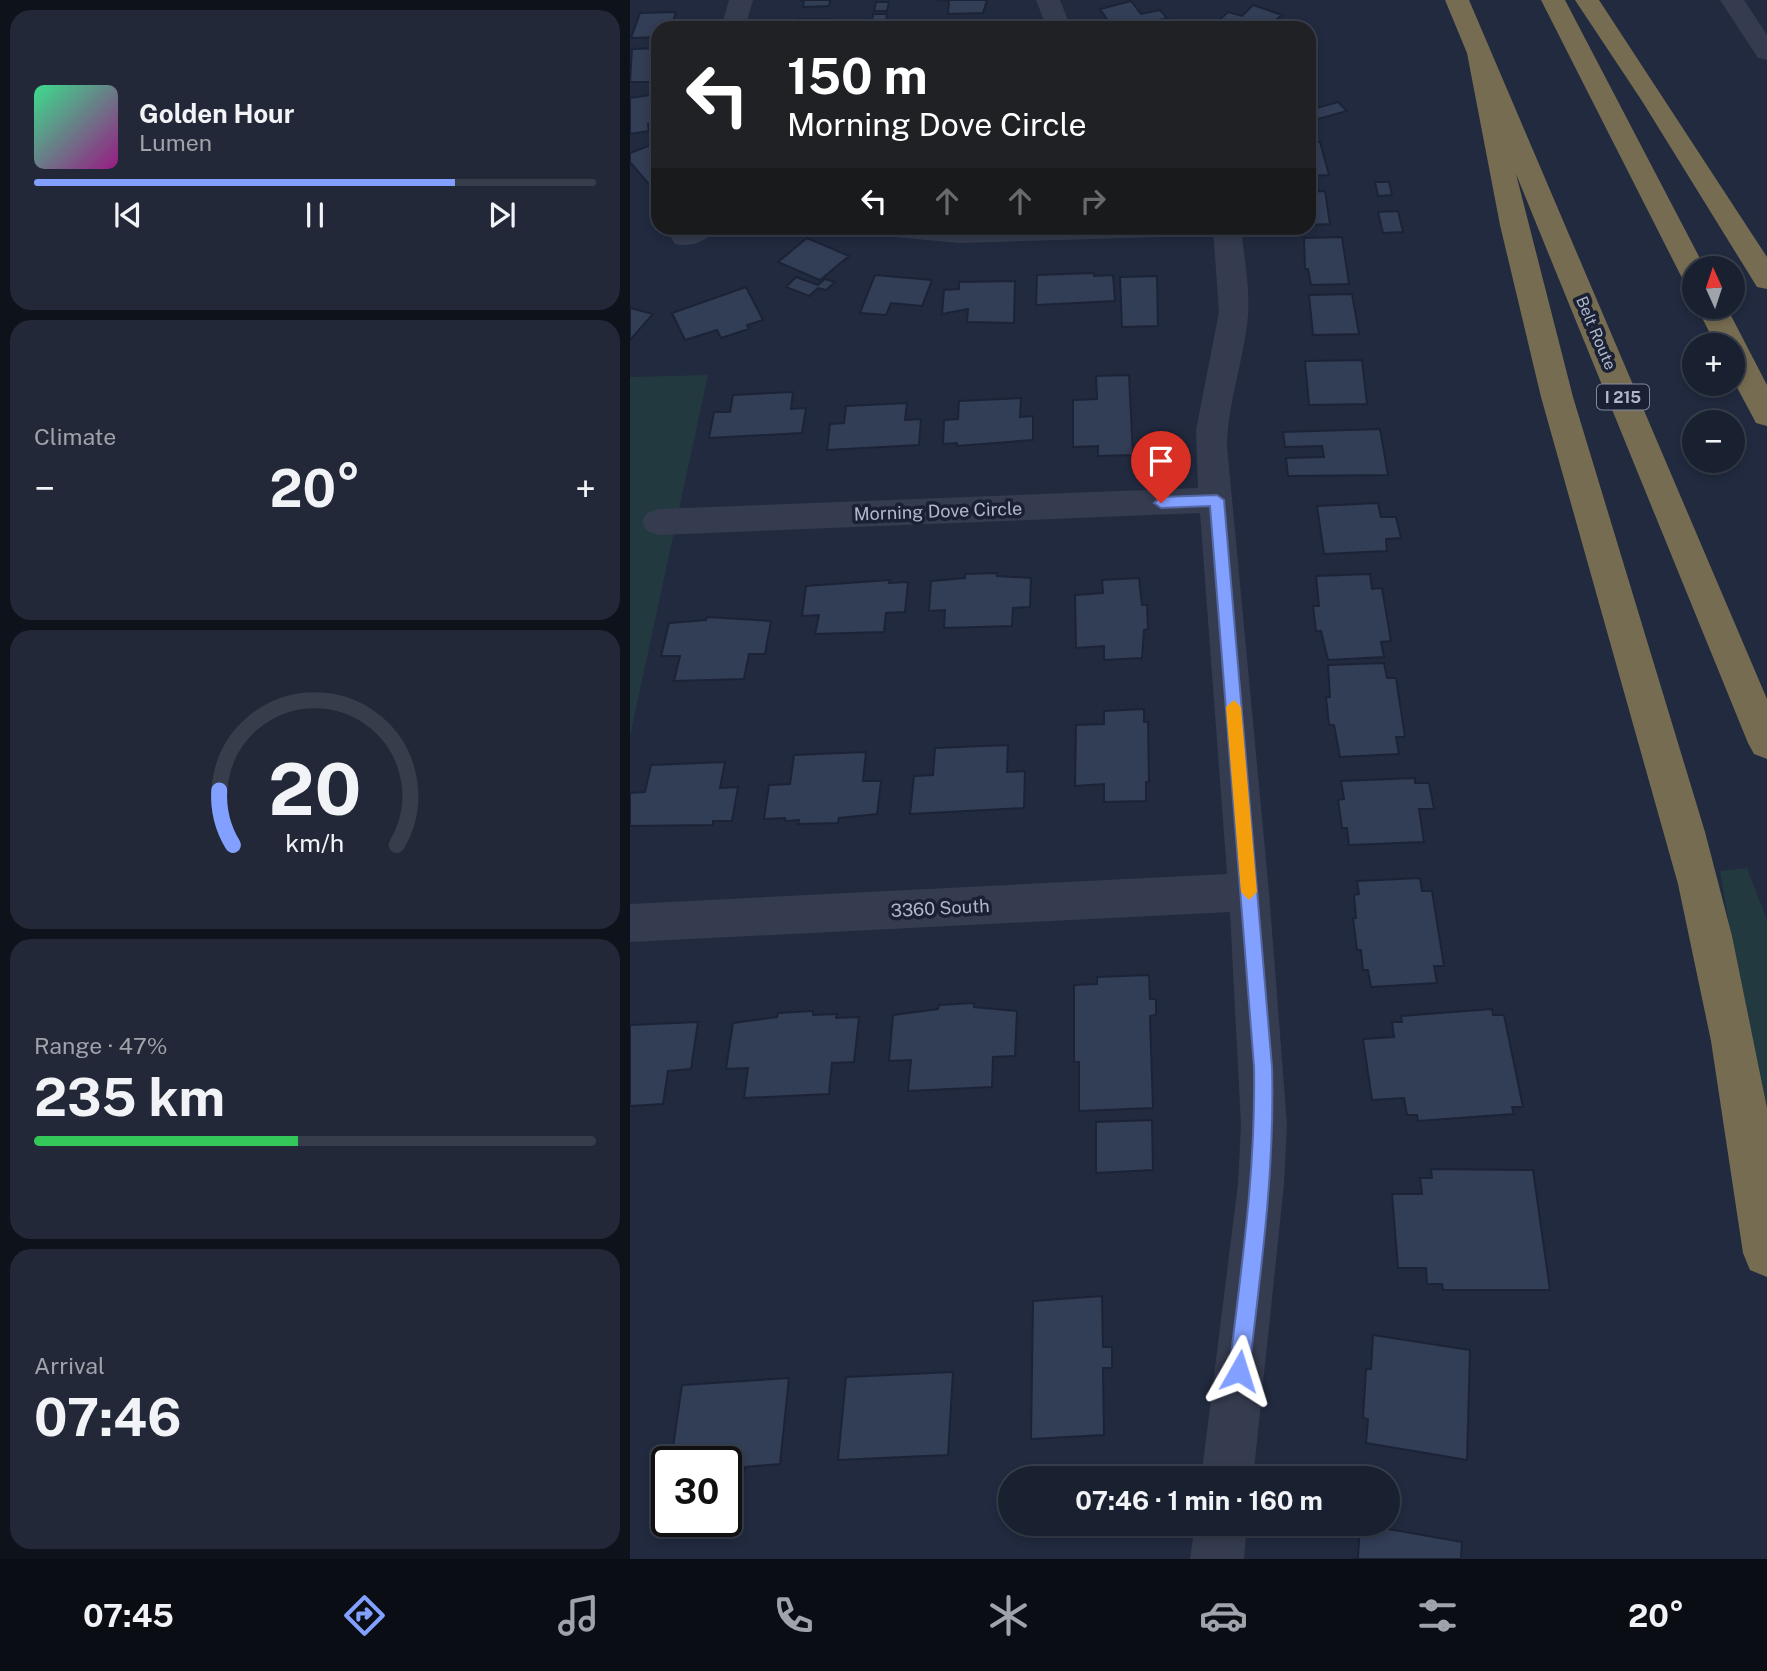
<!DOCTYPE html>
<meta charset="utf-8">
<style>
:root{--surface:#19202f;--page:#222837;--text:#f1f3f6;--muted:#9fa3aa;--line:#373e4b;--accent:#81a0ff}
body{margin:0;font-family:"Public Sans",sans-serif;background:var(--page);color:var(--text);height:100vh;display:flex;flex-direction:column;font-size:26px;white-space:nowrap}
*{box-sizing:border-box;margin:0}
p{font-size:23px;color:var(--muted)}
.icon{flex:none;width:38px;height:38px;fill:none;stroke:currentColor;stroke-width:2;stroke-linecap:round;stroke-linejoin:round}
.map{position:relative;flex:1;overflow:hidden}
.side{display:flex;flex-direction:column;gap:10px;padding:10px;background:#0e121a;width:630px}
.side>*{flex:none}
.banner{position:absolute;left:21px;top:21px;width:665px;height:214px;border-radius:21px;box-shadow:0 4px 10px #0003,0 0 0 2px var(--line);background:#202124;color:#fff;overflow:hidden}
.needle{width:46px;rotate:357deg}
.fabs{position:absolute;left:1052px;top:256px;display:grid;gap:14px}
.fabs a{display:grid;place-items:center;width:63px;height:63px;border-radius:50%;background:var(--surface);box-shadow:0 4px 10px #0003,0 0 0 2px var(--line);font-size:35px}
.speed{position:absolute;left:21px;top:1446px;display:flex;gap:14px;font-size:35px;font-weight:700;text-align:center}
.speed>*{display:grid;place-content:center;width:91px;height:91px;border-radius:50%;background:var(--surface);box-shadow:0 4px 10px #0003,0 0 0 2px var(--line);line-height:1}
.speed .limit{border:4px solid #111;border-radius:10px;background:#fff;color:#111}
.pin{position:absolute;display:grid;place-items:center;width:60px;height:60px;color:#fff;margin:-72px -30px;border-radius:50% 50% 50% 0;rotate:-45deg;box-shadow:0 0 7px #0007}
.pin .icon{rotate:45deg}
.me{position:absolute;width:77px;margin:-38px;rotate:6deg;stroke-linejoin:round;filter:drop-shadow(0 0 5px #0008)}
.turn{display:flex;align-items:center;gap:24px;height:147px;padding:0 21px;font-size:32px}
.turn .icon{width:91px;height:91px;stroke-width:2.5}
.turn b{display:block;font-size:49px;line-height:60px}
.lanes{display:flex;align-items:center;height:66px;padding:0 21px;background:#0003;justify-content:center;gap:35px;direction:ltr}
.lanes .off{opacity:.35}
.big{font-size:52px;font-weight:700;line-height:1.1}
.side .tile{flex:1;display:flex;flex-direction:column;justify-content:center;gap:10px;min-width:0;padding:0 24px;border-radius:21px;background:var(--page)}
.side .dial{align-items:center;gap:0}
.dial svg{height:182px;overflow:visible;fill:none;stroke:var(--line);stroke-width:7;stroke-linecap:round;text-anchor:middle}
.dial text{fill:var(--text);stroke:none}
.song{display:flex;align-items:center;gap:21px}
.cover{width:84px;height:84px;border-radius:10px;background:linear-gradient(135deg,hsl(150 70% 55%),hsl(310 70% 35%))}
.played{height:7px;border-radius:4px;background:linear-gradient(90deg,var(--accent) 75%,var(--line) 75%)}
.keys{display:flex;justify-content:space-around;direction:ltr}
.heat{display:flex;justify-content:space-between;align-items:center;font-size:38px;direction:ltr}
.charge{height:10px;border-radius:5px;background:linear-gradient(90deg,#34c759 47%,var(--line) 0)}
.trip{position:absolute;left:368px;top:1466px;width:402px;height:70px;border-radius:35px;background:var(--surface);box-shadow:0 4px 10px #0003,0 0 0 2px var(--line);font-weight:700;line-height:70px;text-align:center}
.tabs{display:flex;height:112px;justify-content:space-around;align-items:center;background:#0a0d13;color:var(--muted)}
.tabs .icon{width:49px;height:49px}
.tabs .active{color:var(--accent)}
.tabs b{font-size:32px;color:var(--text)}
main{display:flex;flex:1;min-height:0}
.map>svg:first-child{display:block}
</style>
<main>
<section class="side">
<div class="tile">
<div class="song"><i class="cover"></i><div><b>Golden Hour</b><p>Lumen</p></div></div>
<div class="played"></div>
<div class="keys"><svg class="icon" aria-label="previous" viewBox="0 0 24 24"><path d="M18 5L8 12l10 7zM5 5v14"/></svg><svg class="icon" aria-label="pause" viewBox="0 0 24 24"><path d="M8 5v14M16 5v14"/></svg><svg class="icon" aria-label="next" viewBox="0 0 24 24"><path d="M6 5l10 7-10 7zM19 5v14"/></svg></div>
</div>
<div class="tile"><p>Climate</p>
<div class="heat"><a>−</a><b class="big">20°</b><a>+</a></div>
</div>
<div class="tile dial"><svg viewBox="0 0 100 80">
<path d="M14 69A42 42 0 1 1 86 69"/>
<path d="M14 69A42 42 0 0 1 8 45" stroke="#81a0ff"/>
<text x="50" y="56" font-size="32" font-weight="700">20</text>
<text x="50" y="72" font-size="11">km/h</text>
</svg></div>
<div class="tile"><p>Range · 47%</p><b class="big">235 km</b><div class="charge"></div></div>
<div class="tile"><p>Arrival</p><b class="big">07:46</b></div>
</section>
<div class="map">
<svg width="1137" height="1559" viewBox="0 0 1137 1559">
<rect width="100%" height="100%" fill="#212a3f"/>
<path fill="#233940" d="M78 375 0 736V377Z
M1117 868 1137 920V1142L1090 871Z"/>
<path fill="#323d56" stroke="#1c2336" stroke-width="2" d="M169 0H200L199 6 173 7 174 0Z
M307 0H357L353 13 318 14 319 1Z
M501 1 511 14 530 10 537 18 500 28H483L470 9Z
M246 2H259L257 11H244Z
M623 5 652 15 647 19 651 20 637 28H599L585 24 598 12 612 16Z
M46 12 41 28H28V37L1 38 10 13Z
M243 14H257L256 22H242Z
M167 19H199L197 28H165Z
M357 20 360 28 321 26Z
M28 48V67L23 82H0L2 49Z
M20 95 23 123 18 124 19 131 0 134V98Z
M708 102 717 111 688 119 679 110Z
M679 142H690L699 175 679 176Z
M26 143 28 185 22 188 0 162V153Z
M745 182H759L762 195 748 196Z
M695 191 700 224 679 225V192Z
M768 211 773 232 753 233 748 212Z
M712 237 719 284 681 285 678 269H675L674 238Z
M177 238 219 256 190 280 148 262Z
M464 273V276L483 275 485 301 406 305 407 275Z
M245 275 302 280 292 306 261 303 256 315 230 313Z
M527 276 528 326 492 327 490 277Z
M166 277 188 285 195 279 205 282 196 290 188 288 179 296 156 287Z
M385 281 384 323 337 322 338 309 312 314 314 290 329 289V282Z
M116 287 133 320 117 325 119 329 91 338 87 330 55 340 42 313Z
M722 294 729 334 683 335 679 295Z
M0 308 23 314 0 340Z
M732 360 737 404 679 405 675 361Z
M499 375 503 455 468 456V446L443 447V400L467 399 466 376Z
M163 392 161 409 176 408 172 433 79 438 84 412H100L103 395Z
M391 398 390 417 403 416V440L327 446V443L313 444 314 420 328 419 329 401Z
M277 403 275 420 291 419 289 445 197 450 200 424 214 423 216 406Z
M750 429 758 475 658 476 656 458 694 457 692 446 655 447 653 432Z
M748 503 751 517H766L771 538 756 539 757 551 694 554 687 506Z
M367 573V576L401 578 400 607 383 608 382 626 314 628 315 610 299 611 301 581 335 578V574Z
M740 574 742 589 752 588 761 641 751 642 754 657 698 660 691 631H686L683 606H689L686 576Z
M509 578 512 605H517L518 629 514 630 512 658 474 660V646L446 648 445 595 473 593 472 580Z
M260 580 259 583 278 582 275 612 256 613 254 632 185 634 189 615 172 616 176 586Z
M77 617 141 621 135 654H119L114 679 44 681 50 656H31L39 623 76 620Z
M754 663 757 678H766L775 737H766L769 754 710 757 704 725H699L696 697H700L698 665Z
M514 709V722H518L519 782H516V801L474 802V784L445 786 446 725 474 724V711Z
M378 745 377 772 395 771 394 808 280 814 284 776 303 775 305 748Z
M236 752 233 781H251L247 814 209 818 208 823 168 824 169 820 155 821V818L134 819 139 785 160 784 164 755Z
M95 762 90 788 108 787 102 821H83V825L0 826V793L15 792 21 765Z
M785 778V783H799L804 809H789L794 842 719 845 717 828H712L708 800 714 799 711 781Z
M790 878 792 891H802L814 966H804L807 983 741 987 738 970H733L731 950H727L723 918H726L724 895 729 894 727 881Z
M519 975 520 999H526V1015L520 1016 523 1108 449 1111V1062H444V985L467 984V977Z
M344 1003V1007L387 1011 385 1056 363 1057 362 1087 278 1091 281 1060 259 1061 263 1015 308 1009 309 1005Z
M862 1009 863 1015H874L893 1107H882L884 1114 788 1121 787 1115H777L774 1098 742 1100 733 1039 764 1037 762 1022H772L771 1016Z
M183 1011V1015L207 1014 206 1018 229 1017 224 1062 202 1063 199 1094 114 1098 118 1068 96 1069 103 1023 147 1017 148 1013Z
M68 1022 61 1069 38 1071 33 1104 0 1106V1025Z
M522 1120 523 1170 466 1173V1122Z
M801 1169 903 1170 920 1290H813L812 1284H797L796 1268H768L762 1194H792L790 1178H802Z
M472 1296 473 1347H482V1368H473L474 1435 401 1439 403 1301Z
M743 1335 840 1350 837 1460 736 1443 738 1419 733 1418 736 1369H741Z
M323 1372 318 1455 208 1460 216 1377Z
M159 1378 150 1464 115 1467 114 1472 96 1473V1461H41L52 1385Z
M730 1524 832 1542 831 1559H722L728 1558Z"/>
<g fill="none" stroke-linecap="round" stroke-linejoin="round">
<path fill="#353c4f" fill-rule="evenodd" d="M99 0H123L115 28H91Z
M406 0H430L441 28H417Z
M1090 0H1114L1137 35V60L1128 58Z
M53 228H87C78 241 60 248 45 244L41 238Z
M250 228H545L541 234 531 237 329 243 264 237 254 234Z
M583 228H611C614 257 620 286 618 316 614 360 598 401 597 446L639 892 657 1125 654 1184 623 1479H571L608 1184 611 1125 600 912 0 942V904L597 874 570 513 29 535 17 531 12 522 17 513 29 509 568 488 566 430 589 312Z
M565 1524H617L614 1559H560Z"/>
<path fill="#766c51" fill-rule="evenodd" d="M815 0H839L1137 699V759L1124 754 1118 743 886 174 943 397 1075 832 1102 936 1137 1108V1277L1120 1270 1113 1253 1081 1041 1048 884 911 397 870 225 837 53Z
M911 0H935L1075 268H1064V283L1054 281 1050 274Z
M945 0H969L1137 257V289L1127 287 1012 101Z
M1066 306H1096L1137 385V426L1126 423 1102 378V345H1086Z"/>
</g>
<path fill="#81a0ff" stroke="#5468a6" stroke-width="2" d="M587 495 594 500 642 1067C645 1169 631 1270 619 1371L616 1379 609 1382 602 1379 599 1371C611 1270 626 1170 624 1067L580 506 531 508 524 503 531 497Z"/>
<path fill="#f59e0b" d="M604 700 611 707 627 892 619 900 611 892 596 707Z"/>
<g text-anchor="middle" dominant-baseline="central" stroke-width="7" stroke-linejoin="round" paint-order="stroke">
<g font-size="16" fill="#b1b7ca" stroke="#1a2134">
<text transform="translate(966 333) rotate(67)">Belt Route</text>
</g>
<rect fill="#1a2134" stroke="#848a9d" stroke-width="2" x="967" y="384.5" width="52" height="25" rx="5"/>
<g font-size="16" font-weight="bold" fill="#b1b7ca">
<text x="993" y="397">I 215</text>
</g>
<g font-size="18" fill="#b1b7ca" stroke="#1a2134">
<text transform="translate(308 511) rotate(-2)">Morning Dove Circle</text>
<text transform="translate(310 908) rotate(-3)">3360 South</text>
</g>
</g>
</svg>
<div class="fabs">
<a><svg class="needle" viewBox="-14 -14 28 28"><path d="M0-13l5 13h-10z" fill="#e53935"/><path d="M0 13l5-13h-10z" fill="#9fa3aa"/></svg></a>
<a>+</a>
<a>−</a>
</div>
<div class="speed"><div class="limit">30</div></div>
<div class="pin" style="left:531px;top:503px;background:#d93025"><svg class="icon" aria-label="arrive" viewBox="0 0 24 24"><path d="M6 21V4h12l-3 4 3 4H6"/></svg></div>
<svg class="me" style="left:609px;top:1371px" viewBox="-20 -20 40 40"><path d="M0-17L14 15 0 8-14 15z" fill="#81a0ff" stroke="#fff" stroke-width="4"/></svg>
<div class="trip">07:46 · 1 min · 160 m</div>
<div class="banner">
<div class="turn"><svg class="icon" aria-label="left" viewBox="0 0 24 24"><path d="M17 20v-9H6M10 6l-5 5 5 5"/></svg><div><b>150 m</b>Morning Dove Circle</div></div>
<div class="lanes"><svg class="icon" aria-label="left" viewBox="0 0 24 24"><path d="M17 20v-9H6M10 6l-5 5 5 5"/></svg><svg class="icon off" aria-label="ahead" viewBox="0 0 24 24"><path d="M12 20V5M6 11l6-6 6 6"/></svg><svg class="icon off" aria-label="ahead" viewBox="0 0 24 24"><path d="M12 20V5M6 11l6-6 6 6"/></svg><svg class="icon off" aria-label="right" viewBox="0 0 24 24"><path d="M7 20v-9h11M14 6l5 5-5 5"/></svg></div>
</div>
</div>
</main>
<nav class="tabs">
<b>07:45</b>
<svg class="icon active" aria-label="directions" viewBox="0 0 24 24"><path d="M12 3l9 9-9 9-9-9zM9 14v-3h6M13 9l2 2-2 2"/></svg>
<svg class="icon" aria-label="music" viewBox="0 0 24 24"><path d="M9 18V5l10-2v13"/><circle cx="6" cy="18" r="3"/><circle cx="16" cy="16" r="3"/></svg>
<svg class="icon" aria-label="phone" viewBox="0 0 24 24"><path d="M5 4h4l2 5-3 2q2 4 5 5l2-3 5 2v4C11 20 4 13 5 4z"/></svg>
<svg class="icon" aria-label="climate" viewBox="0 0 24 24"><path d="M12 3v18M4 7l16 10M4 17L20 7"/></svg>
<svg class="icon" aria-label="car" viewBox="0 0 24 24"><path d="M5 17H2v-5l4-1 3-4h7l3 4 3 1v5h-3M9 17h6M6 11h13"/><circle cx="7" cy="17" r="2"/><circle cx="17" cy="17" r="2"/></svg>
<svg class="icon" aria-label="filters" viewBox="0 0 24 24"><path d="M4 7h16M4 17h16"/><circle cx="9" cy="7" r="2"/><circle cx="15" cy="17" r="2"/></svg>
<b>20°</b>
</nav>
